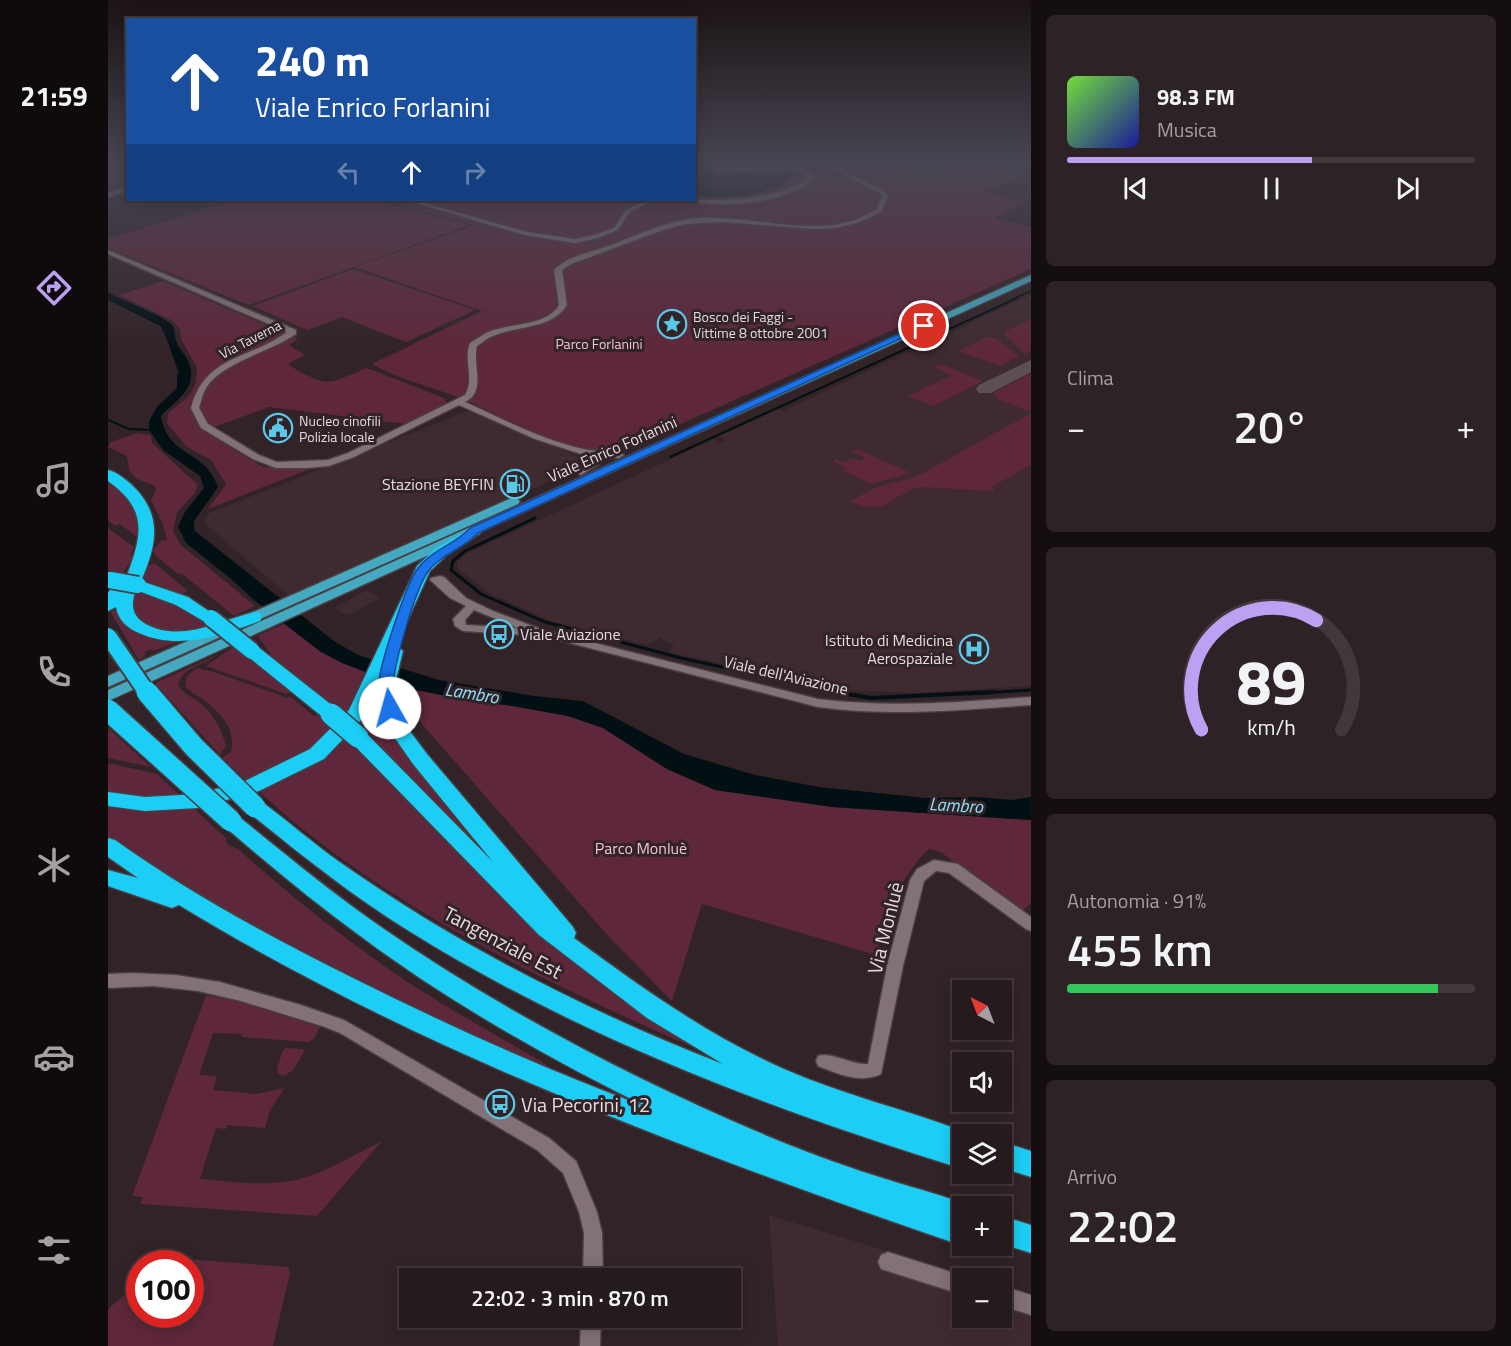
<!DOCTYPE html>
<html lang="it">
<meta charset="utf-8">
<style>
:root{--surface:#251a1d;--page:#2d2326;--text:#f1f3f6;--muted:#a3a1a4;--line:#42383b;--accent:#bca0f2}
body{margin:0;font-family:"Titillium Web",sans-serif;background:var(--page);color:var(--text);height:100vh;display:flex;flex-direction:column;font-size:22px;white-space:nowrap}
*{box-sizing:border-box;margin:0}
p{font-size:20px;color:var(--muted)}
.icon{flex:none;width:33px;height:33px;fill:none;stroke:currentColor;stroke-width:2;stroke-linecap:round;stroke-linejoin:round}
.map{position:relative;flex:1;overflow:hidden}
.side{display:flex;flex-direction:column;gap:15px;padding:15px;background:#140e10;width:480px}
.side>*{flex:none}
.hud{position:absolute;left:18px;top:18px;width:570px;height:183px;border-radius:0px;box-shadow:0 3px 15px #0003,0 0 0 2px var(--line);background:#1a4fa0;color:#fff;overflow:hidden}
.needle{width:39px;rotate:318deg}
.fabs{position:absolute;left:844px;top:980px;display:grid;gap:12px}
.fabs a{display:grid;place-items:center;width:60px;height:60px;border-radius:0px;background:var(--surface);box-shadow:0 3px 15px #0003,0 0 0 2px var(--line);font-size:30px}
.speed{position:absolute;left:18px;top:1250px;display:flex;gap:12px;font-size:30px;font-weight:700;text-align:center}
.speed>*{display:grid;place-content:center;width:78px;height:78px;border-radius:50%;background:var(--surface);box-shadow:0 3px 15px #0003,0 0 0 2px var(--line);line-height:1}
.speed .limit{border:9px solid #d22;background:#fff;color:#111}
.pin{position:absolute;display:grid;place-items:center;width:51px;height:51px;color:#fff;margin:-26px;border:3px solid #fff;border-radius:50%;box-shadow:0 2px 6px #0007}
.me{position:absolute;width:66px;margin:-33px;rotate:353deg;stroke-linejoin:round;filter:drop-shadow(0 0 4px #0008)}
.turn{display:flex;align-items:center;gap:21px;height:126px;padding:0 30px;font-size:27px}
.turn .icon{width:78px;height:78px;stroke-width:2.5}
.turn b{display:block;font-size:42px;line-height:51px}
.lanes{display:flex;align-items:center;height:57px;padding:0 30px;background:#0003;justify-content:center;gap:30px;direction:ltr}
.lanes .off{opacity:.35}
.big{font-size:45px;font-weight:600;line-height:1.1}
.side .widget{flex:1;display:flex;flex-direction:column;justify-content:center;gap:9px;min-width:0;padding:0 21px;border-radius:9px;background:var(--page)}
.side .dial{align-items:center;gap:0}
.dial svg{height:156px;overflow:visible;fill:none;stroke:var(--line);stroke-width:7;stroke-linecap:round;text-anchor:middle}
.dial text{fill:var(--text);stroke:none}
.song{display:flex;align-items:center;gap:18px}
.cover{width:72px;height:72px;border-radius:9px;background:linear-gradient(135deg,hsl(100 70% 55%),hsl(240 70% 35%))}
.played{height:6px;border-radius:3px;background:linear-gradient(90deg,var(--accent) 60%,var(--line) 60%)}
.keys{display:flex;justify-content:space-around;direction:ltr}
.heat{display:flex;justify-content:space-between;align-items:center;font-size:33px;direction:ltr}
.charge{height:9px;border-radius:4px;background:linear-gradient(90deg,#34c759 91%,var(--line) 0)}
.trip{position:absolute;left:291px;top:1268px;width:342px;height:60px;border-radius:0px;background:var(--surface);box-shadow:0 3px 15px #0003,0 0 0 2px var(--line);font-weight:600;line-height:60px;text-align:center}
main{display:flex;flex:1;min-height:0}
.menu{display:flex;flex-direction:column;width:108px;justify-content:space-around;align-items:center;background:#0f0a0c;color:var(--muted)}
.menu .icon{width:42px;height:42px}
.menu .on{color:var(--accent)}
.menu b{font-size:27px;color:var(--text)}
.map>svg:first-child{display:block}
</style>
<main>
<nav class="menu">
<b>21:59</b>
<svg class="icon on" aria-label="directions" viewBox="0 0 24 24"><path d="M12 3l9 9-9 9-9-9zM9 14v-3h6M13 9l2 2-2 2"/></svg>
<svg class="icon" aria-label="music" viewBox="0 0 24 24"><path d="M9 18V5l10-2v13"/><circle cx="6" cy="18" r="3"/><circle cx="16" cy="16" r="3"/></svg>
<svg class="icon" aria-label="phone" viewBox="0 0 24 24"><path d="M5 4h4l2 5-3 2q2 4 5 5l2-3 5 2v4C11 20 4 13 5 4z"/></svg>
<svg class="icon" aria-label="climate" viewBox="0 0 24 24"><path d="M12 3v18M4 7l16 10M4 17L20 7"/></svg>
<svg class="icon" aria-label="car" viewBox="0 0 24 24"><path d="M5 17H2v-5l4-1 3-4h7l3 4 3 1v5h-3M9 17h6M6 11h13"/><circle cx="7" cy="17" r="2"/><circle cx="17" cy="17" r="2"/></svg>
<svg class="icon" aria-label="filters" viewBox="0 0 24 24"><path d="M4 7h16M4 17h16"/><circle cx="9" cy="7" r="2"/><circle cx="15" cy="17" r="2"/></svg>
</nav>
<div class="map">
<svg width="923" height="1346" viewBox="0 0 923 1346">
<rect width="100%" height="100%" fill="#312327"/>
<path fill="#3f2a30" d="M0 164H19V187L0 193Z
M923 295V686L807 693 735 690 560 652 566 646 552 638 539 645 443 621 381 593 350 569 349 562 358 554 606 439 613 443 616 441 618 440 612 436 670 410 674 411Z
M362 410 484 463 181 596 97 524 99 514Z
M259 590 272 598 241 615 234 613 227 607Z
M661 1215 867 1278H855V1317H894V1286L923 1294V1346H670Z"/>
<path fill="#5f273b" d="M587 164H751L813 177 830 175 844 166C869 170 893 170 917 176L874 192 920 202 887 218 923 227V269L507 453C458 455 400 418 355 399 325 387 291 380 264 364L374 311 247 267 367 225 275 200H586Z
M128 200H266L361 225 141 305 0 248V239Z
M245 269 367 310 298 342 234 317 199 330 145 306Z
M55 281 190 339 181 345 197 355 181 363 182 366C222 388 217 385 259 368L336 398 338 402 336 405 298 424 161 407 96 431 155 467 204 468 100 509 118 484 103 460 79 447 59 423 60 413 82 395 88 382 89 368 73 339 72 329 65 321 11 295Z
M923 319V350L917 354 897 335 898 331Z
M879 337 889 339 911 356 892 366 851 351Z
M832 364 875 381 826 406 800 396 844 375 826 367Z
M923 373V412L890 399 886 393Z
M923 413V465L885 486 886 491 814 487C782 492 780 520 743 501L766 488 810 476Z
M29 433 43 435 44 443 90 485 86 494 69 512 65 531 73 545 147 606 126 616 73 573 70 574 48 556 45 551 53 541 59 540 55 525 43 500 48 490 47 486 29 479 21 471 19 456 0 447 3 442Z
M749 449 803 473 763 484 734 470 738 468 725 461 727 459 735 463 745 458 752 461 758 458 743 451Z
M0 477 33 514 32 539 12 524 7 526 0 520Z
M0 528 26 547 23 554 25 557 12 578H0Z
M46 563 80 591 71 595 31 582 38 567Z
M24 588 89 613 102 626C71 637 54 632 26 618L21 595Z
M9 602 13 614 76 640 45 651 43 649 36 652 38 654 31 660 3 613Z
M176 624 213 652 262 674 243 710 239 713 231 706 228 709 170 663C161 655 158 644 149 636Z
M125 647 134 655 138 653 187 692 178 694 98 666Z
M109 655C96 666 76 666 70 684 75 695 84 696 92 703 106 714 113 729 118 745L112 755 47 683Z
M89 668 106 672 172 695 177 698 183 697 206 716 214 712 226 730 214 743 140 782 114 758 123 752C130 721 100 703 78 688V677Z
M267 684 276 707 419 898 265 744 247 721Z
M299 688 367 702 398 705 460 716 495 728 559 769 607 790 724 807 923 820V903L912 913 833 852 821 849C788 880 782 914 768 955L594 904 564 1001 502 938 291 698Z
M0 728 43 767 0 758Z
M231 736 242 746 248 740 433 930 596 1052C438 983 276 907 148 789Z
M0 763 49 774 76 799 53 800 0 794Z
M0 804 83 806 119 839 117 841 122 846 130 849C170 885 213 920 257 952 314 995 378 1029 439 1065L436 1069 309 1011 245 979 58 877 0 838Z
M98 995 136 1003 212 1027 206 1039 200 1042 134 1037V1034L105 1033 91 1075 109 1076 105 1090 148 1094 176 1088 162 1111 157 1128 119 1125 118 1129 108 1128 92 1179C126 1182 166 1188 198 1177 224 1169 249 1153 274 1141L209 1216 32 1204 35 1197 24 1196Z
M178 1048 194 1049 197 1051 185 1070 176 1076 170 1074 169 1068 175 1050Z
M67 1258 180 1267 182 1273 165 1346H0V1309L31 1282 32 1314H82V1263H54Z"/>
<path fill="#021014" d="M587 164H608L602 171 610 176C633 171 661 170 685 173L687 176C681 179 678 184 672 186 645 197 614 199 587 196Z
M0 292C19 303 42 310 59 321 68 326 66 333 68 341 71 350 80 357 82 366 89 389 66 402 53 416 60 458 96 448 110 487L86 521 87 531 226 641 250 655 331 680 426 696 475 701 576 754 647 775 711 787 818 798 868 797 904 800 923 797V820L724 807 607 790 559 769 495 728 460 716 398 705 367 702 299 688 234 663 213 652 146 600 122 578 78 543 70 527 77 512 96 488 92 476 55 450 41 430V422L48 408 69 388V375L71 372C66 361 58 333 52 326L0 300Z"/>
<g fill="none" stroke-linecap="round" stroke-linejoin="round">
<path stroke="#021014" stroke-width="1.5" d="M905 299 923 291"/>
<path stroke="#021014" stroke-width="2" d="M0 420 21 429 44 430
M562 457 909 298"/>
<path stroke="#021014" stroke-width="3" d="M427 518 357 551 345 561 343 570 373 594 437 622 573 658 736 694
M861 694 923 690"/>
<path stroke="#021014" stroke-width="4" d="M727 692 763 698 886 692"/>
<path fill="#5d5054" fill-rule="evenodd" d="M923 360V372L883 393H871L868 389 871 385Z"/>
<g stroke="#493e41" stroke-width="3">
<path id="minor" d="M610 164H616L613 168 669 166 662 164C681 164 694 164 708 178 675 205 617 208 577 201L576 200C618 200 663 202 701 178L691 169 674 167 672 170 607 171Z
M714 164H722L776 191 780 196 773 212 752 222 728 228 706 229 614 222 579 224 558 229 463 264 454 270 459 305C443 330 410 325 385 336 379 338 374 343 369 346 364 365 379 391 357 402 395 419 434 440 475 449 486 452 508 450 516 455L511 458H490L493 462 491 464 473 475 468 472 483 461 479 456 427 439 351 405 246 457 221 466 200 468H168L145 459 93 428 83 408C97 355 141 360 179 332L0 254V250L2 251 188 330V334C162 352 110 364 97 390 94 395 93 402 91 408L100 424 151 455 169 462 220 460 240 453 357 395C367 379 355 360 362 343 367 340 373 336 378 333 400 322 437 328 451 305L446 270C461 255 482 253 500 246 530 235 560 220 592 218 643 215 698 236 747 220 755 217 761 213 768 210L774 196 772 193Z
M20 187V191L0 197V193Z
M298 200H306L419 232 467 239 486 235 506 228 518 210 539 200H546L522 212 510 230 490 238 467 243 416 235Z
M332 576 336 577 358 598 385 611 435 630 710 699C781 708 852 702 923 697V705C852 710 781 717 710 707L423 633 418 635 355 631 347 626 345 619 358 606 342 598 322 580 323 578ZM366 610 410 628 358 625 357 620Z
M826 860 850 864 923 917V931L918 929 841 873 828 871 816 881 795 966 773 1074C751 1084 731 1074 710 1066L708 1061 710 1056C723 1051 743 1065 760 1064L779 966 802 880 809 869Z
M23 973 68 975 112 982 193 1005 236 1020 441 1138 468 1161 489 1212 494 1233 495 1278H475L476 1233 471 1212 455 1173 429 1150 232 1033 217 1027 133 1001 90 991 45 986 0 988V974Z
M780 1252 862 1278H855V1295L773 1269 770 1262 773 1255Z
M894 1286 923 1295V1315L894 1306Z
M473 1317H493L492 1346H472Z"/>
</g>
<g stroke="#493e41" stroke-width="3">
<path id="major" d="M923 275V281L0 701V690Z
M406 497 412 501 410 504 0 687V676Z"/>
</g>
<g stroke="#493e41" stroke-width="3">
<path id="highway" d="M0 470C9 472 17 479 24 485 55 515 49 544 33 581L80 597 111 618 109 622H97L68 605 28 590C23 603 23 615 36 623 72 644 110 621 146 612L152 613 154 617 152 621C114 635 71 651 31 633 19 628 10 620 8 607L0 611V593L11 576 19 575C35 533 39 509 0 481Z
M366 526 374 531 371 534 339 555 322 571 288 646 295 651 286 688 298 726 319 754 465 927 468 933 466 938C533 987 599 1035 676 1069 735 1095 797 1109 857 1132L858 1134H855V1169C662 1109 473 1038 301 931 244 896 192 854 140 812L137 807 140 802 147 800 154 802C181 822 206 844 233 863 351 946 481 1012 615 1064L539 1018 431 935 243 742 240 737 243 732 250 731 257 732 385 862 305 764 282 731 269 690 256 717 216 759 151 791 90 808 37 811 0 806V792L37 797 90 794 137 781 202 749 241 710 309 566 327 549Z
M144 646 150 647 230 710 232 714 230 718 223 720 216 718 138 655 135 651 138 647Z
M123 813 130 816C177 854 224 893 273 927 396 1012 527 1080 664 1138 703 1154 744 1169 784 1181 810 1189 837 1196 862 1206H855V1245H857L855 1246C585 1153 316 1054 71 905L64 908 0 886V870L30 878 0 857V838L7 840C83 894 164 938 247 979 343 1027 441 1071 541 1108 442 1059 344 1004 255 938 207 903 161 865 116 826L113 821 116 816Z
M894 1142 923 1151V1177L894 1168Z
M894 1216 923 1225V1253L894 1244Z"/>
</g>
<use href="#minor" fill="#827176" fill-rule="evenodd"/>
<use href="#major" fill="#45a9c2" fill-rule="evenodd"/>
<use href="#highway" fill="#1ccef5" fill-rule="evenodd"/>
<g stroke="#493e41" stroke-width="20" stroke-linecap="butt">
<path id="highway-bridge-far1" d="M2 580 30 585
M103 618 144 651
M0 636 40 694"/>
</g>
<g stroke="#493e41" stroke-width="24" stroke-linecap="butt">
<path id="highway-bridge" d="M39 692 86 747 147 807
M0 710 123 821
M223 714 250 737"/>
</g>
<use href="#highway-bridge-far1" stroke="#1ccef5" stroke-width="16"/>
<use href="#highway-bridge" stroke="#1ccef5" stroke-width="21"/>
</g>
<linearGradient id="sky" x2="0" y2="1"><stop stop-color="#1b1315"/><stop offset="0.46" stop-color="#484552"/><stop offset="1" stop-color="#484552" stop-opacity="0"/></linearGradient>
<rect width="923" height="353" fill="url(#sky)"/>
<path fill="#1a73e8" stroke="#114b97" stroke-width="1.5" d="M813 324 820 326 370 533C356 549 332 554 319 573 306 593 289 656 285 681 284 689 288 700 289 708L287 712H277C273 705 271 693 271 685 270 668 298 586 308 571 322 550 347 545 362 528Z"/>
<defs>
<g id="sight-ring" transform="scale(1.5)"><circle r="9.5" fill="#312327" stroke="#5ac8e6" stroke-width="1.5"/><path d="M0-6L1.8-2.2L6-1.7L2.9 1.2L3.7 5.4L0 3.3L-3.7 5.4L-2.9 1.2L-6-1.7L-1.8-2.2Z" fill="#5ac8e6"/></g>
<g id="civic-ring" transform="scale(1.5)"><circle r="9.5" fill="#312327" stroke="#5ac8e6" stroke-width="1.5"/><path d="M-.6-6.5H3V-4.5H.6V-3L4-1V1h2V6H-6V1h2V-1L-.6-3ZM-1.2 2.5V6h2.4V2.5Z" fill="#5ac8e6"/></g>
<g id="fuel-ring" transform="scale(1.5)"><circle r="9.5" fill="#312327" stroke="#5ac8e6" stroke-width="1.5"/><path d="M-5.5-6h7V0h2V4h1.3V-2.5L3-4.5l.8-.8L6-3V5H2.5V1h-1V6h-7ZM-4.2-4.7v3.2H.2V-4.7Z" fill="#5ac8e6"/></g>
<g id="bus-ring" transform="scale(1.5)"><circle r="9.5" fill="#312327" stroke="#5ac8e6" stroke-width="1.5"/><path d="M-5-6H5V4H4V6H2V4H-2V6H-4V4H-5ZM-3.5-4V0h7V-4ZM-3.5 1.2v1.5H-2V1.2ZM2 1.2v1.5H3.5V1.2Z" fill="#5ac8e6"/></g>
<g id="hospital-ring" transform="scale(1.5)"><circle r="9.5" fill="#312327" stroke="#5ac8e6" stroke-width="1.5"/><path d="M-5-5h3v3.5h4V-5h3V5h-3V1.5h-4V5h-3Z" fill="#5ac8e6"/></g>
</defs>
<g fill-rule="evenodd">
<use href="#sight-ring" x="564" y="324"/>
<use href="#civic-ring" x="170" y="428"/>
<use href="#fuel-ring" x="407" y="484"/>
<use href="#bus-ring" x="391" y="634"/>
<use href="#hospital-ring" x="866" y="649"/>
<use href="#bus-ring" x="392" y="1104"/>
</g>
<g text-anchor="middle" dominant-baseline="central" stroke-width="6" stroke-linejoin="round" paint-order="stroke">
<g font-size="14" fill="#e5dbde" stroke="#312327" text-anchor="start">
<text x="585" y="316">Bosco dei Faggi -<tspan x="585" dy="16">Vittime 8 ottobre 2001</tspan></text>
<text x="191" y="420">Nucleo cinofili<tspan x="191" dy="16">Polizia locale</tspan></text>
</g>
<g font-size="14" fill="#e5dbde" stroke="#312327">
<text transform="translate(142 339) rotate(-27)">Via Taverna</text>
</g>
<g font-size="14" fill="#f3c1cf" stroke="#312327">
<text x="491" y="343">Parco Forlanini</text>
</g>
<g font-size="16" fill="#e5dbde" stroke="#312327">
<text transform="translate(504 449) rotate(-24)">Viale Enrico Forlanini</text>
<text transform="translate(678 675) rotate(13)">Viale dell'Aviazione</text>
</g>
<g font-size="16" fill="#e5dbde" stroke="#312327" text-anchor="end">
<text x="386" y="484">Stazione BEYFIN</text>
<text x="412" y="634" text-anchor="start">Viale Aviazione</text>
<text x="845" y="640">Istituto di Medicina<tspan x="845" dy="18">Aerospaziale</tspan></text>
</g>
<g font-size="16" fill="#f3c1cf" stroke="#312327">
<text x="533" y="848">Parco Monluè</text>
</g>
<g font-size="18" font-style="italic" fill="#8de2fb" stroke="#312327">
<text transform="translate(364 693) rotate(9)">Lambro</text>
<text transform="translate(848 805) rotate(3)">Lambro</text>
</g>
<g font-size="20" fill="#e5dbde" stroke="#312327">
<text transform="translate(777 928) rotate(-76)">Via Monluè</text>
<text transform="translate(395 942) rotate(28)">Tangenziale Est</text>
</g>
<g font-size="20" fill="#e5dbde" stroke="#312327" text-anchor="start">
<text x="413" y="1104">Via Pecorini, 12</text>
</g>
</g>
</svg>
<div class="fabs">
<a><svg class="needle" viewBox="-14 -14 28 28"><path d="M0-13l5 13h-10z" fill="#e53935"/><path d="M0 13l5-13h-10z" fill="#a3a1a4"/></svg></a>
<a><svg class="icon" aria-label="sound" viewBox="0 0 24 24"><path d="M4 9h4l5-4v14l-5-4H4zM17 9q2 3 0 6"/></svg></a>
<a><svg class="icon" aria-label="layers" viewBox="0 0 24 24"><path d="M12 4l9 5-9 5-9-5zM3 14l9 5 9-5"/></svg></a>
<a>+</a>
<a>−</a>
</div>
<div class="speed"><div class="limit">100</div></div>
<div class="pin" style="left:816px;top:326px;background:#d93025"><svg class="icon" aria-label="arrive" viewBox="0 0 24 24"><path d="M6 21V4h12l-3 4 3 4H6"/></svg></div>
<svg class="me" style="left:282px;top:708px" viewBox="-20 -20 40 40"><circle r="19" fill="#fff"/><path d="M0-13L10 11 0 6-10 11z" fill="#1a73e8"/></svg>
<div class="trip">22:02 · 3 min · 870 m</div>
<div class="hud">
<div class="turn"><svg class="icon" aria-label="ahead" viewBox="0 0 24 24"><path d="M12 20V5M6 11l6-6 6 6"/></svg><div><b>240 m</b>Viale Enrico Forlanini</div></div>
<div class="lanes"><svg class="icon off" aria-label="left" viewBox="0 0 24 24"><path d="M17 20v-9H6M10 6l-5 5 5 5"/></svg><svg class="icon" aria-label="ahead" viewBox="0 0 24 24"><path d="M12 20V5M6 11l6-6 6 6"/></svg><svg class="icon off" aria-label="right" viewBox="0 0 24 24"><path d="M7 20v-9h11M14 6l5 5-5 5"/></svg></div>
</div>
</div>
<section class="side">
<div class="widget">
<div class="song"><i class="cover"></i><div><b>98.3 FM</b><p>Musica</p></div></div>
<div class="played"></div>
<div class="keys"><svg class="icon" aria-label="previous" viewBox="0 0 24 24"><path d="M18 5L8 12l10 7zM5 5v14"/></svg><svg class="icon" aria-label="pause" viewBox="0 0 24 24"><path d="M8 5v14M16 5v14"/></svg><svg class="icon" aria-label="next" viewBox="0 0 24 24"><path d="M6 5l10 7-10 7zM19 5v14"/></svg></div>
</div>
<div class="widget"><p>Clima</p>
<div class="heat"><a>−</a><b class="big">20°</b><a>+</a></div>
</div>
<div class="widget dial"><svg viewBox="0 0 100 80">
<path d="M14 69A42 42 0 1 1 86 69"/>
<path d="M14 69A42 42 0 0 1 73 13" stroke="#bca0f2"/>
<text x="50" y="56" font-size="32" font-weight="700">89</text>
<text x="50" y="72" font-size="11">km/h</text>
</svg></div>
<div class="widget"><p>Autonomia · 91%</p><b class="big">455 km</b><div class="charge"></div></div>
<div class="widget"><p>Arrivo</p><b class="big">22:02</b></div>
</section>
</main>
